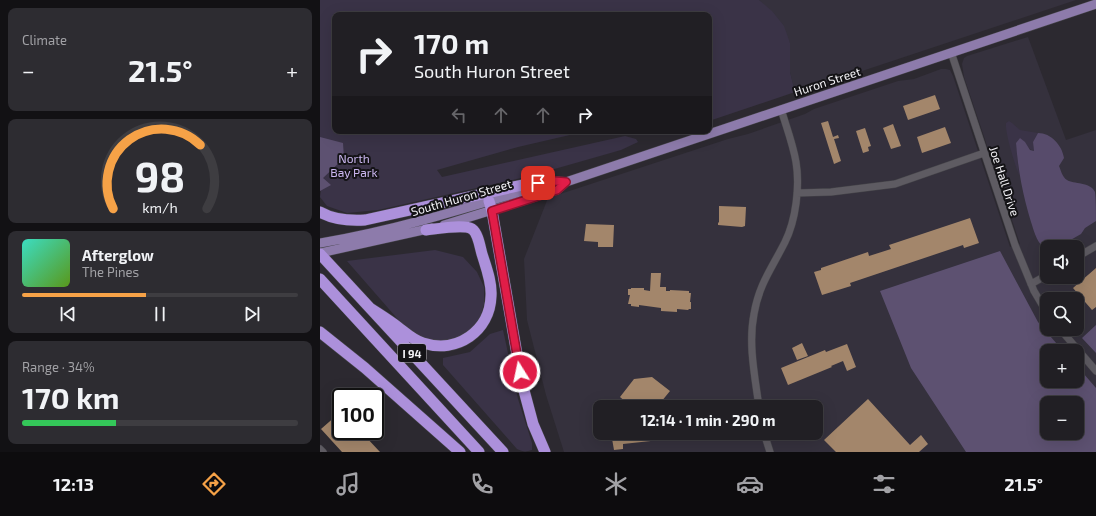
<!DOCTYPE html>
<meta charset="utf-8">
<style>
:root{--surface:#211f24;--page:#2d2c31;--text:#f1f3f6;--muted:#a2a2a6;--line:#3e3d41;--accent:#f6a247}
body{margin:0;font-family:"Exo 2",sans-serif;background:var(--page);color:var(--text);height:100vh;display:flex;flex-direction:column;font-size:15px;white-space:nowrap}
*{box-sizing:border-box;margin:0}
p{font-size:13px;color:var(--muted)}
.icon{flex:none;width:22px;height:22px;fill:none;stroke:currentColor;stroke-width:2;stroke-linecap:round;stroke-linejoin:round}
.map{position:relative;flex:1;overflow:hidden}
.side{display:flex;flex-direction:column;gap:8px;padding:8px;background:#121114;width:320px}
.side>*{flex:none}
.hud{position:absolute;left:12px;top:12px;width:380px;height:122px;border-radius:8px;box-shadow:0 4px 16px #0002,0 0 0 1px var(--line);background:#211f24;color:var(--text);overflow:hidden}
.controls{position:absolute;left:720px;top:240px;display:grid;gap:8px}
.controls a{display:grid;place-items:center;width:44px;height:44px;border-radius:8px;background:var(--surface);box-shadow:0 4px 16px #0002,0 0 0 1px var(--line);font-size:20px}
.speed{position:absolute;left:12px;top:388px;display:flex;gap:8px;font-size:20px;font-weight:700;text-align:center}
.speed>*{display:grid;place-content:center;width:52px;height:52px;border-radius:50%;background:var(--surface);box-shadow:0 4px 16px #0002,0 0 0 1px var(--line);line-height:1}
.speed .limit{border:2px solid #111;border-radius:6px;background:#fff;color:#111}
.pin{position:absolute;display:grid;place-items:center;width:34px;height:34px;color:#fff;margin:-17px;border-radius:8px;box-shadow:0 2px 6px #0006}
.me{position:absolute;width:44px;margin:-22px;rotate:350deg;stroke-linejoin:round;filter:drop-shadow(0 0 3px #0008)}
.turn{display:flex;align-items:center;gap:14px;height:84px;padding:0 16px;font-size:18px}
.turn .icon{width:52px;height:52px;stroke-width:2.5}
.turn b{display:block;font-size:28px;line-height:34px}
.lanes{display:flex;align-items:center;height:38px;padding:0 16px;background:#0003;justify-content:center;gap:20px;direction:ltr}
.lanes .off{opacity:.35}
.big{font-size:30px;font-weight:700;line-height:1.1}
.side .card{flex:1;display:flex;flex-direction:column;justify-content:center;gap:6px;min-width:0;padding:0 14px;border-radius:8px;background:var(--page)}
.side .dial{align-items:center;gap:0}
.dial svg{height:104px;overflow:visible;fill:none;stroke:var(--line);stroke-width:7;stroke-linecap:round;text-anchor:middle}
.dial text{fill:var(--text);stroke:none}
.song{display:flex;align-items:center;gap:12px}
.cover{width:48px;height:48px;border-radius:6px;background:linear-gradient(135deg,hsl(170 70% 55%),hsl(90 70% 35%))}
.played{height:4px;border-radius:2px;background:linear-gradient(90deg,var(--accent) 45%,var(--line) 45%)}
.keys{display:flex;justify-content:space-around;direction:ltr}
.heat{display:flex;justify-content:space-between;align-items:center;font-size:22px;direction:ltr}
.charge{height:6px;border-radius:3px;background:linear-gradient(90deg,#34c759 34%,var(--line) 0)}
.trip{position:absolute;left:273px;top:400px;width:230px;height:40px;border-radius:8px;background:var(--surface);box-shadow:0 4px 16px #0002,0 0 0 1px var(--line);font-weight:700;line-height:40px;text-align:center}
.menu{display:flex;height:64px;justify-content:space-around;align-items:center;background:#0d0c0e;color:var(--muted)}
.menu .icon{width:28px;height:28px}
.menu .on{color:var(--accent)}
.menu b{font-size:18px;color:var(--text)}
main{display:flex;flex:1;min-height:0}
.map>svg:first-child{display:block}
</style>
<main>
<section class="side">
<div class="card"><p>Climate</p>
<div class="heat"><a>−</a><b class="big">21.5°</b><a>+</a></div>
</div>
<div class="card dial"><svg viewBox="0 0 100 80">
<path d="M14 69A42 42 0 1 1 86 69"/>
<path d="M14 69A42 42 0 0 1 81 20" stroke="#f6a247"/>
<text x="50" y="56" font-size="32" font-weight="700">98</text>
<text x="50" y="72" font-size="11">km/h</text>
</svg></div>
<div class="card">
<div class="song"><i class="cover"></i><div><b>Afterglow</b><p>The Pines</p></div></div>
<div class="played"></div>
<div class="keys"><svg class="icon" aria-label="previous" viewBox="0 0 24 24"><path d="M18 5L8 12l10 7zM5 5v14"/></svg><svg class="icon" aria-label="pause" viewBox="0 0 24 24"><path d="M8 5v14M16 5v14"/></svg><svg class="icon" aria-label="next" viewBox="0 0 24 24"><path d="M6 5l10 7-10 7zM19 5v14"/></svg></div>
</div>
<div class="card"><p>Range · 34%</p><b class="big">170 km</b><div class="charge"></div></div>
</section>
<div class="map">
<svg width="776" height="452" viewBox="0 0 776 452">
<rect width="100%" height="100%" fill="#2c2930"/>
<path fill="#35313d" fill-rule="evenodd" d="M439 0H756L515 80 495 84 475 92 470 72V43Z
M708 37 746 140 776 130V452H244L226 395 207 320 204 259 228 198 408 139 428 134 485 114 494 109 578 81 594 79 621 69H626L630 70 633 76 690 247 700 244 644 77 642 64 644 58 647 56ZM727 247H757V277H727ZM727 299H757V329H727ZM727 351H757V381H727ZM727 403H757V433H727ZM280 407H496V433H280Z"/>
<path fill="#3a3347" d="M0 0H439L452 11 464 26 470 43V72L475 92 389 121V15H15V131H267L198 147 117 170 122 177 305 136 316 139 318 142 301 150 210 176 58 210 27 213 7 206 0 197 1 190 0 188Z
M689 121 692 123 700 130 718 133 713 142 714 151C708 149 705 142 700 138L696 143 699 175C695 164 685 134 686 123Z
M115 250 143 257 157 272 164 287V304L159 322 144 336 120 342 102 337 82 324 27 261Z
M183 330 198 399 212 443V450C206 452 203 452 197 449L123 365V358L150 352 170 334Z"/>
<path fill="#5d5171" fill-rule="evenodd" d="M0 137 23 143 24 158 3 178 11 185 0 191Z
M680 251 718 322 743 351H727V381H757V366L776 388V452H646L591 368 560 291ZM727 403H757V433H727Z
M776 325V353L762 338Z"/>
<path fill="#574b6b" d="M718 133C731 133 742 145 744 158L739 166C741 170 742 177 747 180 753 184 771 182 775 192 776 199 776 212 776 221L765 228 761 234 747 242 723 247C716 240 714 231 711 222 703 196 698 170 696 143L700 138 705 142 710 150 714 151 713 142Z"/>
<path fill="#a3866b" d="M615 95 620 109 588 120 583 106Z
M508 121 513 137 518 135 519 138 514 139 521 161 514 164 501 123Z
M573 124 581 146 571 149 563 128Z
M625 127 631 143 602 153 597 137Z
M545 128 551 146 548 147 549 151 543 153 536 131Z
M399 206 426 207 425 226 422 227 398 225V223L399 222Z
M650 218 659 243 644 248 643 245 530 283 531 286 502 295 494 272 501 270V268L548 252 549 256 571 249 569 245Z
M266 224 294 225 293 247H278V242L264 241Z
M776 268V307L772 310 753 288Z
M331 273H341L340 287H346V291H350V290L369 291V293H371L370 302H371V309H369L368 310 357 309V312L341 311V308L319 305V307L311 306V304H308L310 295H308V289H311V288H324V290L330 291Z
M482 343 488 356 477 360 472 348Z
M527 344 536 367 527 371 523 361 511 366 512 367 468 385 461 368 505 350 506 352Z
M332 377 350 391 341 402 344 404V407H308L309 406 307 403 300 397 314 379Z
M548 399 590 445 601 435 608 444 599 452H516L504 440Z
M17 415 21 420V431H31L40 440 45 436 60 452H22L1 429Z
M291 433H341L340 435V440L303 444V449L294 450Z"/>
<g fill="none" stroke-linecap="round" stroke-linejoin="round">
<g stroke="#454449" stroke-width="8">
<path id="minor" d="M631 52 695 245 714 291 727 313
M477 193 511 192 575 184 664 153
M757 257 776 246
M711 284 727 275
M740 329 776 371
M439 407C435 377 428 344 434 314 439 284 452 268 465 242 476 220 480 186 476 162 473 144 466 126 461 109
M444 433 450 452
M0 449 3 452"/>
</g>
<g stroke="#454449" stroke-width="10">
<path id="major" d="M124 225 237 190 246 182
M0 243C78 230 153 206 229 183L235 181 246 182 776 4
M0 253 112 228"/>
</g>
<g stroke="#454449" stroke-width="12">
<path id="highway" d="M169 201 172 211 202 383 213 424 225 452
M0 212C14 220 29 221 45 220L207 184 229 183
M0 254 183 452
M0 279 159 452
M50 308C59 314 69 320 78 327 86 333 93 340 103 343 137 354 170 331 171 296 172 282 166 267 162 254 160 247 158 233 152 229 144 224 116 229 106 230
M0 332 45 368 140 452"/>
</g>
<use href="#minor" stroke="#5e5b62" stroke-width="7"/>
<use href="#major" stroke="#8d7bab" stroke-width="9"/>
<use href="#highway" stroke="#ac90db" stroke-width="11"/>
</g>
<g fill="none" stroke-linecap="round" stroke-linejoin="round">
<g stroke="#92132f" stroke-width="10">
<path id="route" d="M200 372 172 211 237 190 246 182 235 181 218 183"/>
</g>
<use href="#route" stroke="#e11d48" stroke-width="7"/>
</g>
<g text-anchor="middle" dominant-baseline="central" stroke-width="4" stroke-linejoin="round" paint-order="stroke">
<rect fill="#141316" stroke="#b1b0b4" stroke-width="1" x="78" y="344" width="28" height="18" rx="3"/>
<g font-size="11" font-weight="bold" fill="#f4f3f7">
<text x="92" y="353">I 94</text>
</g>
<g font-size="12" fill="#f4f3f7" stroke="#141316">
<text transform="translate(507 81) rotate(-18)">Huron Street</text>
<text transform="translate(685 181) rotate(72)">Joe Hall Drive</text>
<text transform="translate(141 197) rotate(-16)">South Huron Street</text>
</g>
<g font-size="12" fill="#cbb7f0" stroke="#141316">
<text x="34" y="158">North<tspan x="34" dy="14">Bay Park</tspan></text>
</g>
</g>
</svg>
<div class="controls">
<a><svg class="icon" aria-label="sound" viewBox="0 0 24 24"><path d="M4 9h4l5-4v14l-5-4H4zM17 9q2 3 0 6"/></svg></a>
<a><svg class="icon" aria-label="search" viewBox="0 0 24 24"><circle cx="10" cy="10" r="6"/><path d="M15 15l6 6"/></svg></a>
<a>+</a>
<a>−</a>
</div>
<div class="speed"><div class="limit">100</div></div>
<div class="pin" style="left:218px;top:183px;background:#d93025"><svg class="icon" aria-label="arrive" viewBox="0 0 24 24"><path d="M6 21V4h12l-3 4 3 4H6"/></svg></div>
<svg class="me" style="left:200px;top:372px" viewBox="-20 -20 40 40"><circle r="17" fill="#e11d48" stroke="#fff" stroke-width="3"/><path d="M0-11L8 9 0 5-8 9z" fill="#fff"/></svg>
<div class="trip">12:14 · 1 min · 290 m</div>
<div class="hud">
<div class="turn"><svg class="icon" aria-label="right" viewBox="0 0 24 24"><path d="M7 20v-9h11M14 6l5 5-5 5"/></svg><div><b>170 m</b>South Huron Street</div></div>
<div class="lanes"><svg class="icon off" aria-label="left" viewBox="0 0 24 24"><path d="M17 20v-9H6M10 6l-5 5 5 5"/></svg><svg class="icon off" aria-label="ahead" viewBox="0 0 24 24"><path d="M12 20V5M6 11l6-6 6 6"/></svg><svg class="icon off" aria-label="ahead" viewBox="0 0 24 24"><path d="M12 20V5M6 11l6-6 6 6"/></svg><svg class="icon" aria-label="right" viewBox="0 0 24 24"><path d="M7 20v-9h11M14 6l5 5-5 5"/></svg></div>
</div>
</div>
</main>
<nav class="menu">
<b>12:13</b>
<svg class="icon on" aria-label="directions" viewBox="0 0 24 24"><path d="M12 3l9 9-9 9-9-9zM9 14v-3h6M13 9l2 2-2 2"/></svg>
<svg class="icon" aria-label="music" viewBox="0 0 24 24"><path d="M9 18V5l10-2v13"/><circle cx="6" cy="18" r="3"/><circle cx="16" cy="16" r="3"/></svg>
<svg class="icon" aria-label="phone" viewBox="0 0 24 24"><path d="M5 4h4l2 5-3 2q2 4 5 5l2-3 5 2v4C11 20 4 13 5 4z"/></svg>
<svg class="icon" aria-label="climate" viewBox="0 0 24 24"><path d="M12 3v18M4 7l16 10M4 17L20 7"/></svg>
<svg class="icon" aria-label="car" viewBox="0 0 24 24"><path d="M5 17H2v-5l4-1 3-4h7l3 4 3 1v5h-3M9 17h6M6 11h13"/><circle cx="7" cy="17" r="2"/><circle cx="17" cy="17" r="2"/></svg>
<svg class="icon" aria-label="filters" viewBox="0 0 24 24"><path d="M4 7h16M4 17h16"/><circle cx="9" cy="7" r="2"/><circle cx="15" cy="17" r="2"/></svg>
<b>21.5°</b>
</nav>
